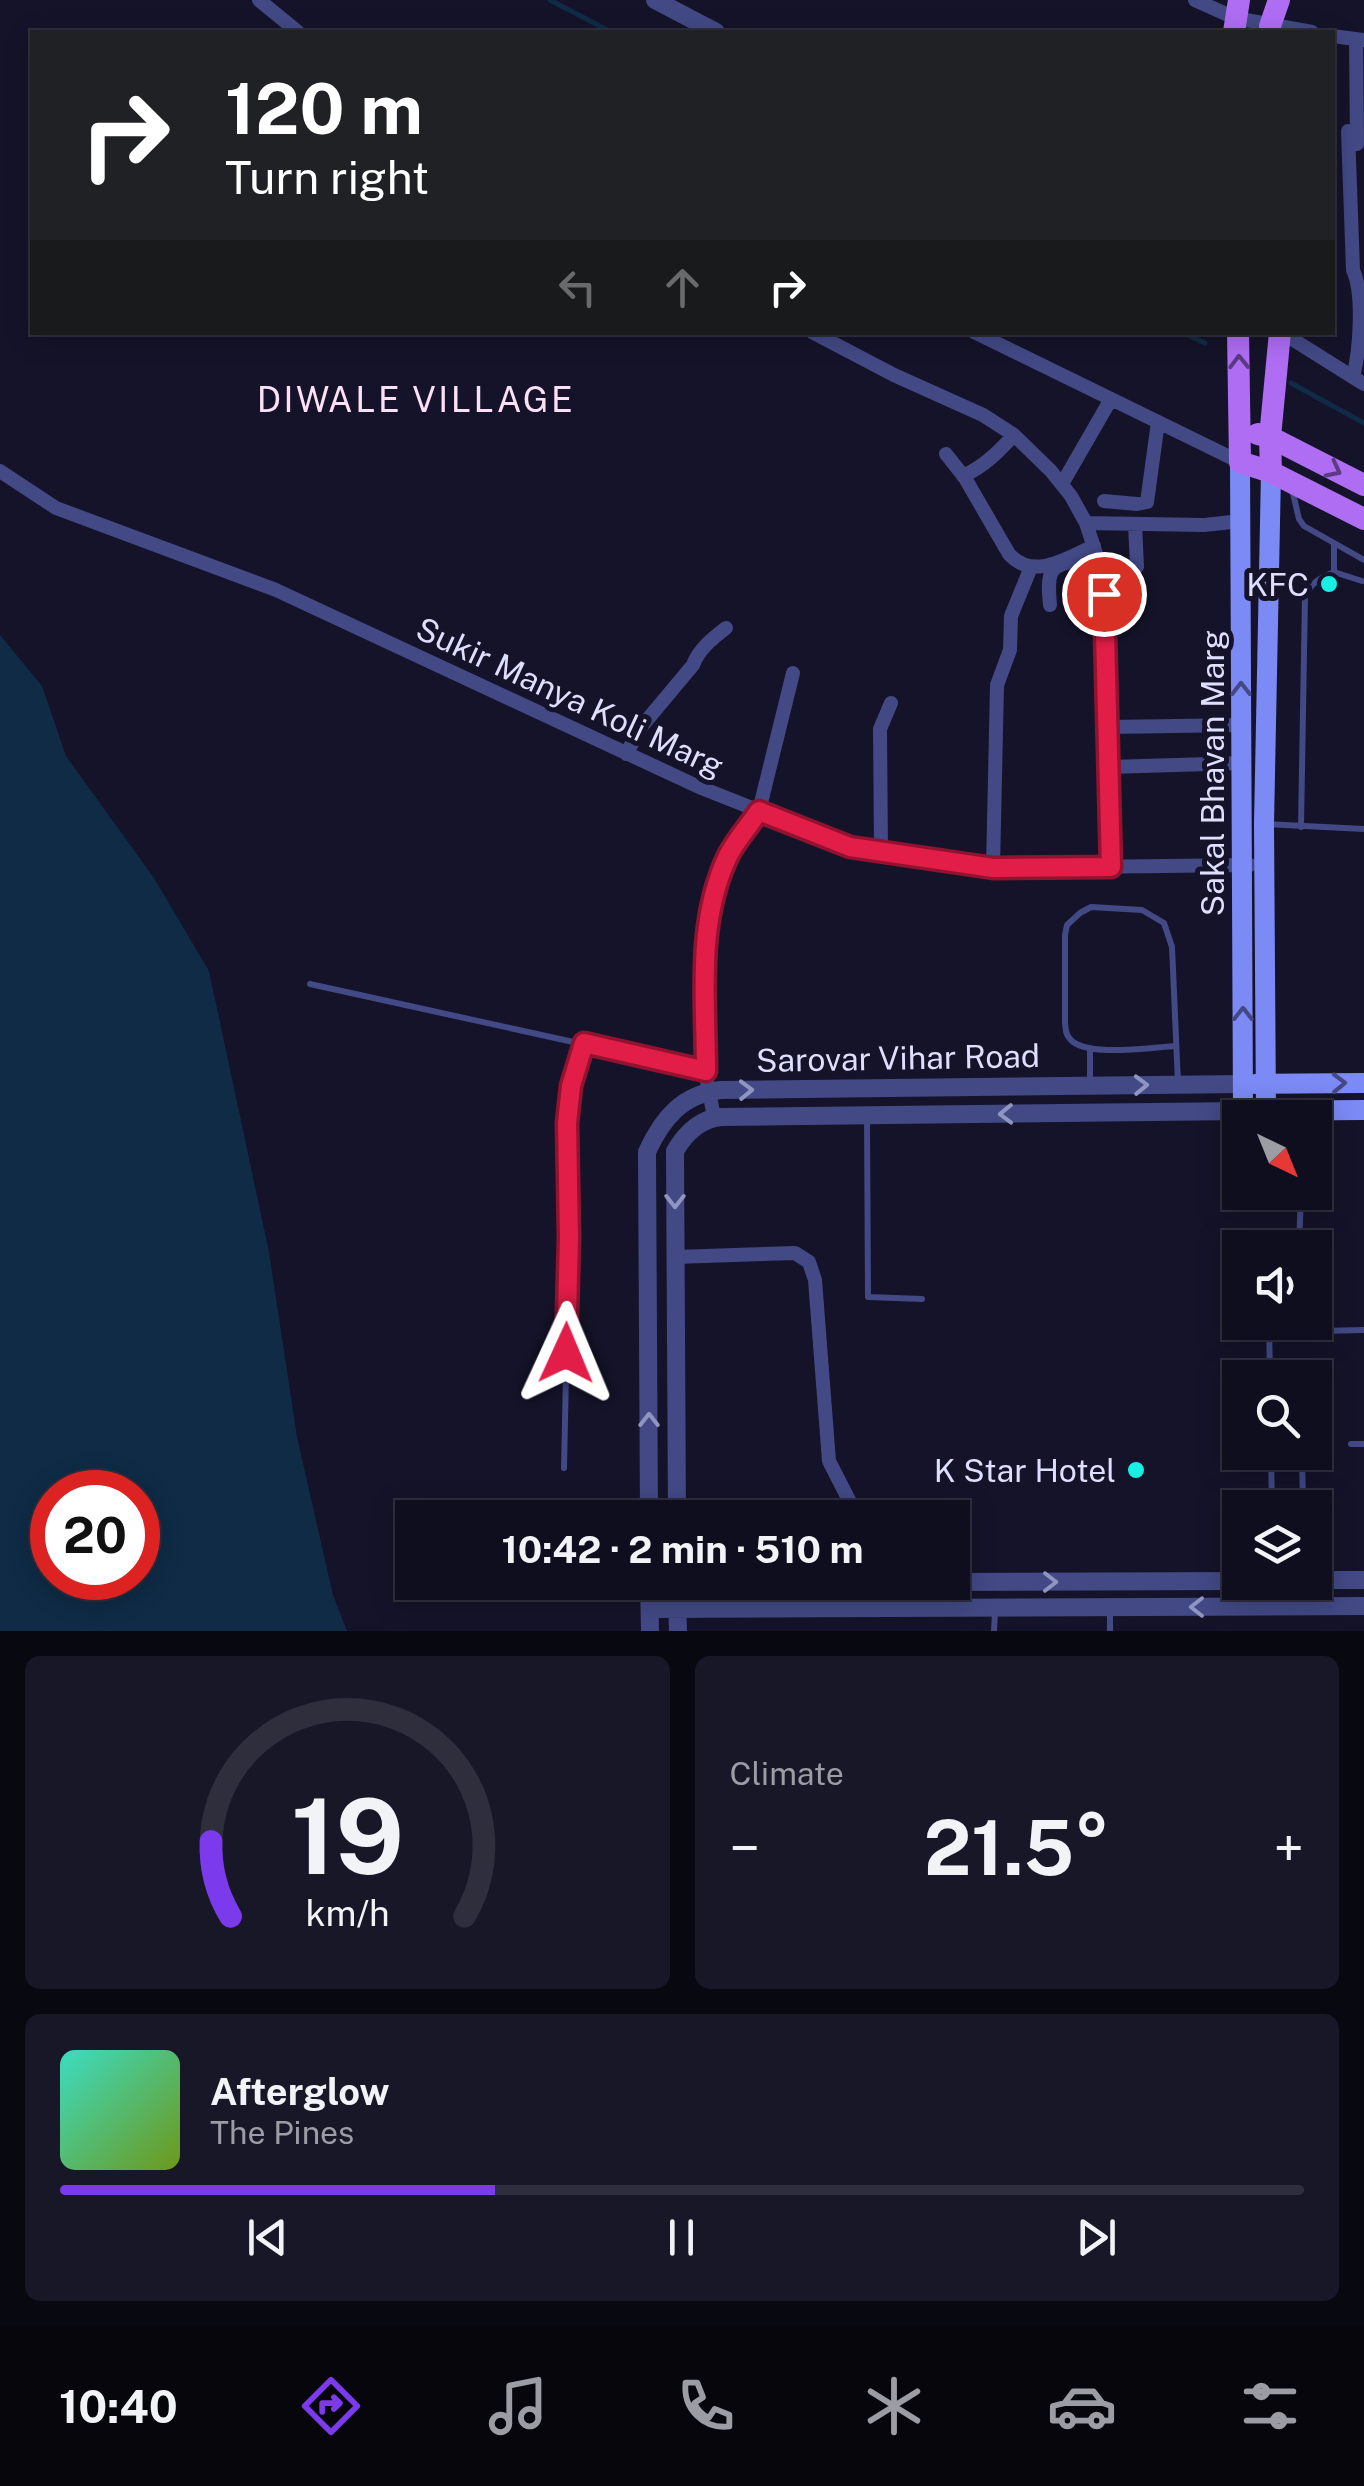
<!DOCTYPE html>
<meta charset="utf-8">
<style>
:root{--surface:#0f0e1f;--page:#181728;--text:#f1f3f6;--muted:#9b9ca4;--line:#2f2e3d;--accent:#7c3aed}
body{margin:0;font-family:"Public Sans",sans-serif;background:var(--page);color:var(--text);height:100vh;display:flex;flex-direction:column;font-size:38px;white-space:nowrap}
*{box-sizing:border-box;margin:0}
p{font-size:32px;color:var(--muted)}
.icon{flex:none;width:55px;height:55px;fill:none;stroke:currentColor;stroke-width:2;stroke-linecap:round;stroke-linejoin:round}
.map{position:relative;height:1631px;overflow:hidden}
.drawer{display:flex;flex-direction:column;gap:25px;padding:25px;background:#080811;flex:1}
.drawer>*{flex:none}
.guide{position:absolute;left:30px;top:30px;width:1305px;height:305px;border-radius:0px;box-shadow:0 5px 25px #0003,0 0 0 2px var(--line);background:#202124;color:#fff;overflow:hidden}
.needle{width:65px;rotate:137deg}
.controls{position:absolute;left:1222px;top:1100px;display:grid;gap:20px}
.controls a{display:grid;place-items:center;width:110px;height:110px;border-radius:0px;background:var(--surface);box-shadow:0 5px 25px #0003,0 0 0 2px var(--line);font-size:50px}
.speed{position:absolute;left:30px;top:1470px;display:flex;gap:20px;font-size:50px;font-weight:700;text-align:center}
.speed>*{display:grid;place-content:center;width:130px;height:130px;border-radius:50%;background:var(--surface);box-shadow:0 5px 25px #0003,0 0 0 2px var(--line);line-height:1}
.speed .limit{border:15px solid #d22;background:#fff;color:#111}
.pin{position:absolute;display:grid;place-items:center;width:85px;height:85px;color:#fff;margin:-42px;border:5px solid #fff;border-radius:50%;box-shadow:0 2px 10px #0007}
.me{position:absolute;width:110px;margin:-55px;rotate:1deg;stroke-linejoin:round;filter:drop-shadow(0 0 8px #0008)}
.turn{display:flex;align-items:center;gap:35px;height:210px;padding:0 30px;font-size:45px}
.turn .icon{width:130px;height:130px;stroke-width:2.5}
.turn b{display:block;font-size:70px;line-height:85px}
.lanes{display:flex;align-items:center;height:95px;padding:0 30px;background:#0003;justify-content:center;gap:50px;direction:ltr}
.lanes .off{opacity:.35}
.big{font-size:75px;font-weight:700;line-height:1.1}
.drawer .card{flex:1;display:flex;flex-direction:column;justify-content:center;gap:15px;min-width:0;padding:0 35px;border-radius:15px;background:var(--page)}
.drawer .dial{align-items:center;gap:0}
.dial svg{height:260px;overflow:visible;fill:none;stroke:var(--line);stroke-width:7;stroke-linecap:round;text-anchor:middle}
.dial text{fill:var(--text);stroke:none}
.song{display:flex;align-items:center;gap:30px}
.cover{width:120px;height:120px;border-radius:15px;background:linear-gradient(135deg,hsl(170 70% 55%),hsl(80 70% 35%))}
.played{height:10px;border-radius:5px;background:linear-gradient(90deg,var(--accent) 35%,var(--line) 35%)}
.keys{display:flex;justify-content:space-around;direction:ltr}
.heat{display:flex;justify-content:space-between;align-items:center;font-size:55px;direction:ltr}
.drawer .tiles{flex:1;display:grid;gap:25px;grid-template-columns:1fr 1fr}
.card:last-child{grid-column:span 2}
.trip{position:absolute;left:395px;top:1500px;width:575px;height:100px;border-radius:0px;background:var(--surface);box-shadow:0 5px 25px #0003,0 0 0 2px var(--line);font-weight:700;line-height:100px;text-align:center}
.dock{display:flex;height:160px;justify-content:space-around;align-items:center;background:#06060c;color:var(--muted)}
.dock .icon{width:70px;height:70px}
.dock .on{color:var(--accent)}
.dock b{font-size:45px;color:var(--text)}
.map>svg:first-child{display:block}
</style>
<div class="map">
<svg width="1364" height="1631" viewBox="0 0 1364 1631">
<rect width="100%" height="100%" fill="#141329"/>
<path fill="#0f2b46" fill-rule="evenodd" d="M0 635 42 686 66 756 154 878 209 971 269 1252 297 1437 333 1595 347 1631H0ZM52 1492H138V1578H52Z"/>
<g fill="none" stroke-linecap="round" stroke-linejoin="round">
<path stroke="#0f2b46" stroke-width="5" d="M550 0 611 32
M1181 332 1205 343
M1291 383 1364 423"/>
<path stroke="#424985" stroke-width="6" d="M1292 489 1299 519 1304 526 1364 560
M1334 543V572
M1265 824 1364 829
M1301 827 1305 596C1312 582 1320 578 1334 572L1362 581
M310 984 705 1071
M1176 1046C1152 1047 1086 1058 1070 1039 1065 1033 1066 1030 1065 1023V935L1067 925 1080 913 1091 907 1142 910 1164 923 1172 947 1178 1083
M1090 1050V1084
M867 1117 868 1297 922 1299
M1299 1248 1301 1192
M1269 1322 1270 1378
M1304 1322 1320 1331 1364 1330
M1351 1444H1364
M1271 1452 1272 1508
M1302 1461 1303 1500
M564 1468 569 1237 567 1123 571 1086 584 1043
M1272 1502 1303 1500 1304 1508
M1273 1582V1606
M994 1631 995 1612
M1110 1631V1609"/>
<path stroke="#424985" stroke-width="14" d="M259 0 298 32
M1195 0 1235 18 1312 32
M1332 36 1363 40
M1356 40 1357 144
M1348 131 1353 270C1364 294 1360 350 1353 377
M812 332 894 375 983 415 1014 435 1051 471 1071 496 1086 523 1102 572 1106 617 1111 867
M974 332 1240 462
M1281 332 1364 384
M946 454 965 478 1009 554C1034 581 1066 558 1094 546
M0 471 56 508 276 590 699 787 850 847 993 868 1250 865
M963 476C985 466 998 452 1014 435
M1062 484 1111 399
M1104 501 1137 504 1147 502 1158 422
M1086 523 1204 525 1241 521
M1050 605C1047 574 1047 562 1084 561L1089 569 1100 566 1137 567 1135 524
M1108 727 1242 725
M626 754 642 726 693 665C699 649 712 639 726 628
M1109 767 1242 763
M881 852 880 729 891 703
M993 868 997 685 1010 650 1011 616 1031 567
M714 1117 705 1071 706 929 714 891 729 853 759 811 793 673
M675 1257 795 1253 809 1262 815 1280 829 1461 853 1508 854 1518"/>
<path stroke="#424985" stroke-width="18" d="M655 0 716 32
M649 1518 647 1152C662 1119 682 1094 721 1090L1243 1084
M677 1518 675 1151C685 1134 700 1119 721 1117L1243 1111
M1315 1580H1364
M649 1582 650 1631
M952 1582 1240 1581
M649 1584 864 1582
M677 1598 678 1631
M650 1609 1364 1606"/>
<path stroke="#7c8af5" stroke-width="20" d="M1240 462 1243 1111 1364 1110
M1255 1084 1364 1083
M1266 1111 1264 824 1271 472"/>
<path stroke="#af6df4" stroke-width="22" d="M1234 32 1239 0
M1270 32V26L1279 0
M1238 332 1240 462 1271 472 1364 519
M1258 434 1270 437 1364 485
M1271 472 1270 437 1280 332"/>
</g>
<defs><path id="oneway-chevron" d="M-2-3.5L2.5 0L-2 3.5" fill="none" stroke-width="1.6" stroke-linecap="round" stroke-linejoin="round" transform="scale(2.5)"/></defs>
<g stroke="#5a3b84">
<use href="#oneway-chevron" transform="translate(1239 362) rotate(-91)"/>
<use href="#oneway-chevron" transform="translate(1334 470) rotate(27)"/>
</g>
<g stroke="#434985">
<use href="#oneway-chevron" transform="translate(1241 689) rotate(-90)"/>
<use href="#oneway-chevron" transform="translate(1243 1014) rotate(-90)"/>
<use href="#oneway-chevron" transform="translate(1339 1083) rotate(-1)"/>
</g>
<g stroke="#9094c1">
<use href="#oneway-chevron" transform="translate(1141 1085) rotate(-1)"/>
<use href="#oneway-chevron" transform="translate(746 1090) rotate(-1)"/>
<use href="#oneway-chevron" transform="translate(1006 1114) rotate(179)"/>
<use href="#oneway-chevron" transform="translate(675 1201) rotate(90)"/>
<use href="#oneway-chevron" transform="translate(649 1420) rotate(-90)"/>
<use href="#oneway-chevron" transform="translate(1050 1582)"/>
<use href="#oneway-chevron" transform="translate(1197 1607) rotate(180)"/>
</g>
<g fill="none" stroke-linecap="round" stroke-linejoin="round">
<g stroke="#92132f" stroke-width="25">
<path id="route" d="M566 1353 569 1237 567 1123 571 1086 584 1043 706 1071C706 999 696 923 728 856 736 840 749 826 759 811L850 847 993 868 1111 867 1104 594"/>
</g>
<use href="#route" stroke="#e11d48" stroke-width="18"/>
</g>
<g fill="#19eee5" stroke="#141329" stroke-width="4">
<circle cx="1329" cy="584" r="10"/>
<circle cx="1136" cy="1470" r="10"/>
</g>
<g text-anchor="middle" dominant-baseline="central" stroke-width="10" stroke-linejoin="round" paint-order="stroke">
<g font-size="32" fill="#dedffd" stroke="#141329" text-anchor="end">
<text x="1309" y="584">KFC</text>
<text x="1116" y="1470">K Star Hotel</text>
</g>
<g font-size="32" fill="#dedffd" stroke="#141329">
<text transform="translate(570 697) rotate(25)">Sukir Manya Koli Marg</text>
<text transform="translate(1212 773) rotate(-90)">Sakal Bhavan Marg</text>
<text transform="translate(898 1058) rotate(-1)">Sarovar Vihar Road</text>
</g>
<g font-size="35" letter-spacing="2.5" fill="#fde0f6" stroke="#141329">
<text x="416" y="399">DIWALE VILLAGE</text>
</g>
</g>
</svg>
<div class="controls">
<a><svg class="needle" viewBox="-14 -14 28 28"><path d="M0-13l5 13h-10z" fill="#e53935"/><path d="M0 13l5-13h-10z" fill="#9b9ca4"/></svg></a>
<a><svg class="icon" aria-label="sound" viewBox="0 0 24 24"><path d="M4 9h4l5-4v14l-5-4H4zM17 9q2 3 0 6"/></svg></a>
<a><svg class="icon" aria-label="search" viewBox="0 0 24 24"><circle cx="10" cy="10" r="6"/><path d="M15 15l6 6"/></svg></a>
<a><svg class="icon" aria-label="layers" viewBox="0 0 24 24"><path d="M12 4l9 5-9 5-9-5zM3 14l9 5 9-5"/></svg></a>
</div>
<div class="speed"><div class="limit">20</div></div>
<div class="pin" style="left:1104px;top:594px;background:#d93025"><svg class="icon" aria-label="arrive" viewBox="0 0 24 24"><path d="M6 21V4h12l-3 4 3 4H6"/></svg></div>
<svg class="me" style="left:566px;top:1353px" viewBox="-20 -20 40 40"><path d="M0-17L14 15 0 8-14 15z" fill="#e11d48" stroke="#fff" stroke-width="4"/></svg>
<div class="trip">10:42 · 2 min · 510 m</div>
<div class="guide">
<div class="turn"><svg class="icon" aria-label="right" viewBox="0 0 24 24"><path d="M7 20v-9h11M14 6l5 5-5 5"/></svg><div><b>120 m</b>Turn right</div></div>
<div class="lanes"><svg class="icon off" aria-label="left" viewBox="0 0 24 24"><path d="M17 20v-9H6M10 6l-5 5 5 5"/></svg><svg class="icon off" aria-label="ahead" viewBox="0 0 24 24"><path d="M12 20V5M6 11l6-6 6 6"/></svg><svg class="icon" aria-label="right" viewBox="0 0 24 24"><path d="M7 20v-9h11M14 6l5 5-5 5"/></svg></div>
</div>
</div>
<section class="drawer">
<div class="tiles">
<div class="card dial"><svg viewBox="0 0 100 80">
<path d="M14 69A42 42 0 1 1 86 69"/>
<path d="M14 69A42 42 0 0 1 8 46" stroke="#7c3aed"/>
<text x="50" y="56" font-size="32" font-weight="700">19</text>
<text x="50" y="72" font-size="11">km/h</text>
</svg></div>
<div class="card"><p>Climate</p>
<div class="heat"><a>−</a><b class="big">21.5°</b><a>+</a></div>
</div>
<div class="card">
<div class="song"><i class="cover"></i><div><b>Afterglow</b><p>The Pines</p></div></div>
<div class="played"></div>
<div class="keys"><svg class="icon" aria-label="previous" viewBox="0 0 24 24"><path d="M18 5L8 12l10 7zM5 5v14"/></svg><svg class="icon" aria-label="pause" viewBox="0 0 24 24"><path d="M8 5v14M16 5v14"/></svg><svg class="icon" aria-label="next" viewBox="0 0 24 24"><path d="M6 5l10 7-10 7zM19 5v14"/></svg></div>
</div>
</div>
</section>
<nav class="dock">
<b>10:40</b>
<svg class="icon on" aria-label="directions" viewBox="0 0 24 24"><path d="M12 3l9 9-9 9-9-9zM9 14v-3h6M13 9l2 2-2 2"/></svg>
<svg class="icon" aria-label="music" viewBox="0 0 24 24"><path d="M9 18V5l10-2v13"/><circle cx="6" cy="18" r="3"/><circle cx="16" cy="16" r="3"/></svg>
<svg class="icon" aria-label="phone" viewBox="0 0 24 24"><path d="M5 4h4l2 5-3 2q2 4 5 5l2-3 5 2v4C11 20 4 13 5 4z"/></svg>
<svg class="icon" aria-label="climate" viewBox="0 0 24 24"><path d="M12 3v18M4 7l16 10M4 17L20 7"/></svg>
<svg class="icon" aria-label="car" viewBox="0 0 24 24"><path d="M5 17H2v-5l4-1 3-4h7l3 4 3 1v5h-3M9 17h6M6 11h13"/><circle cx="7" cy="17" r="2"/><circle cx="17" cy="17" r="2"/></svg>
<svg class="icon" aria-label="filters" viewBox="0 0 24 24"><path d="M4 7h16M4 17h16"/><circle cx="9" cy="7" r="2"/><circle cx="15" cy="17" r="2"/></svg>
</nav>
